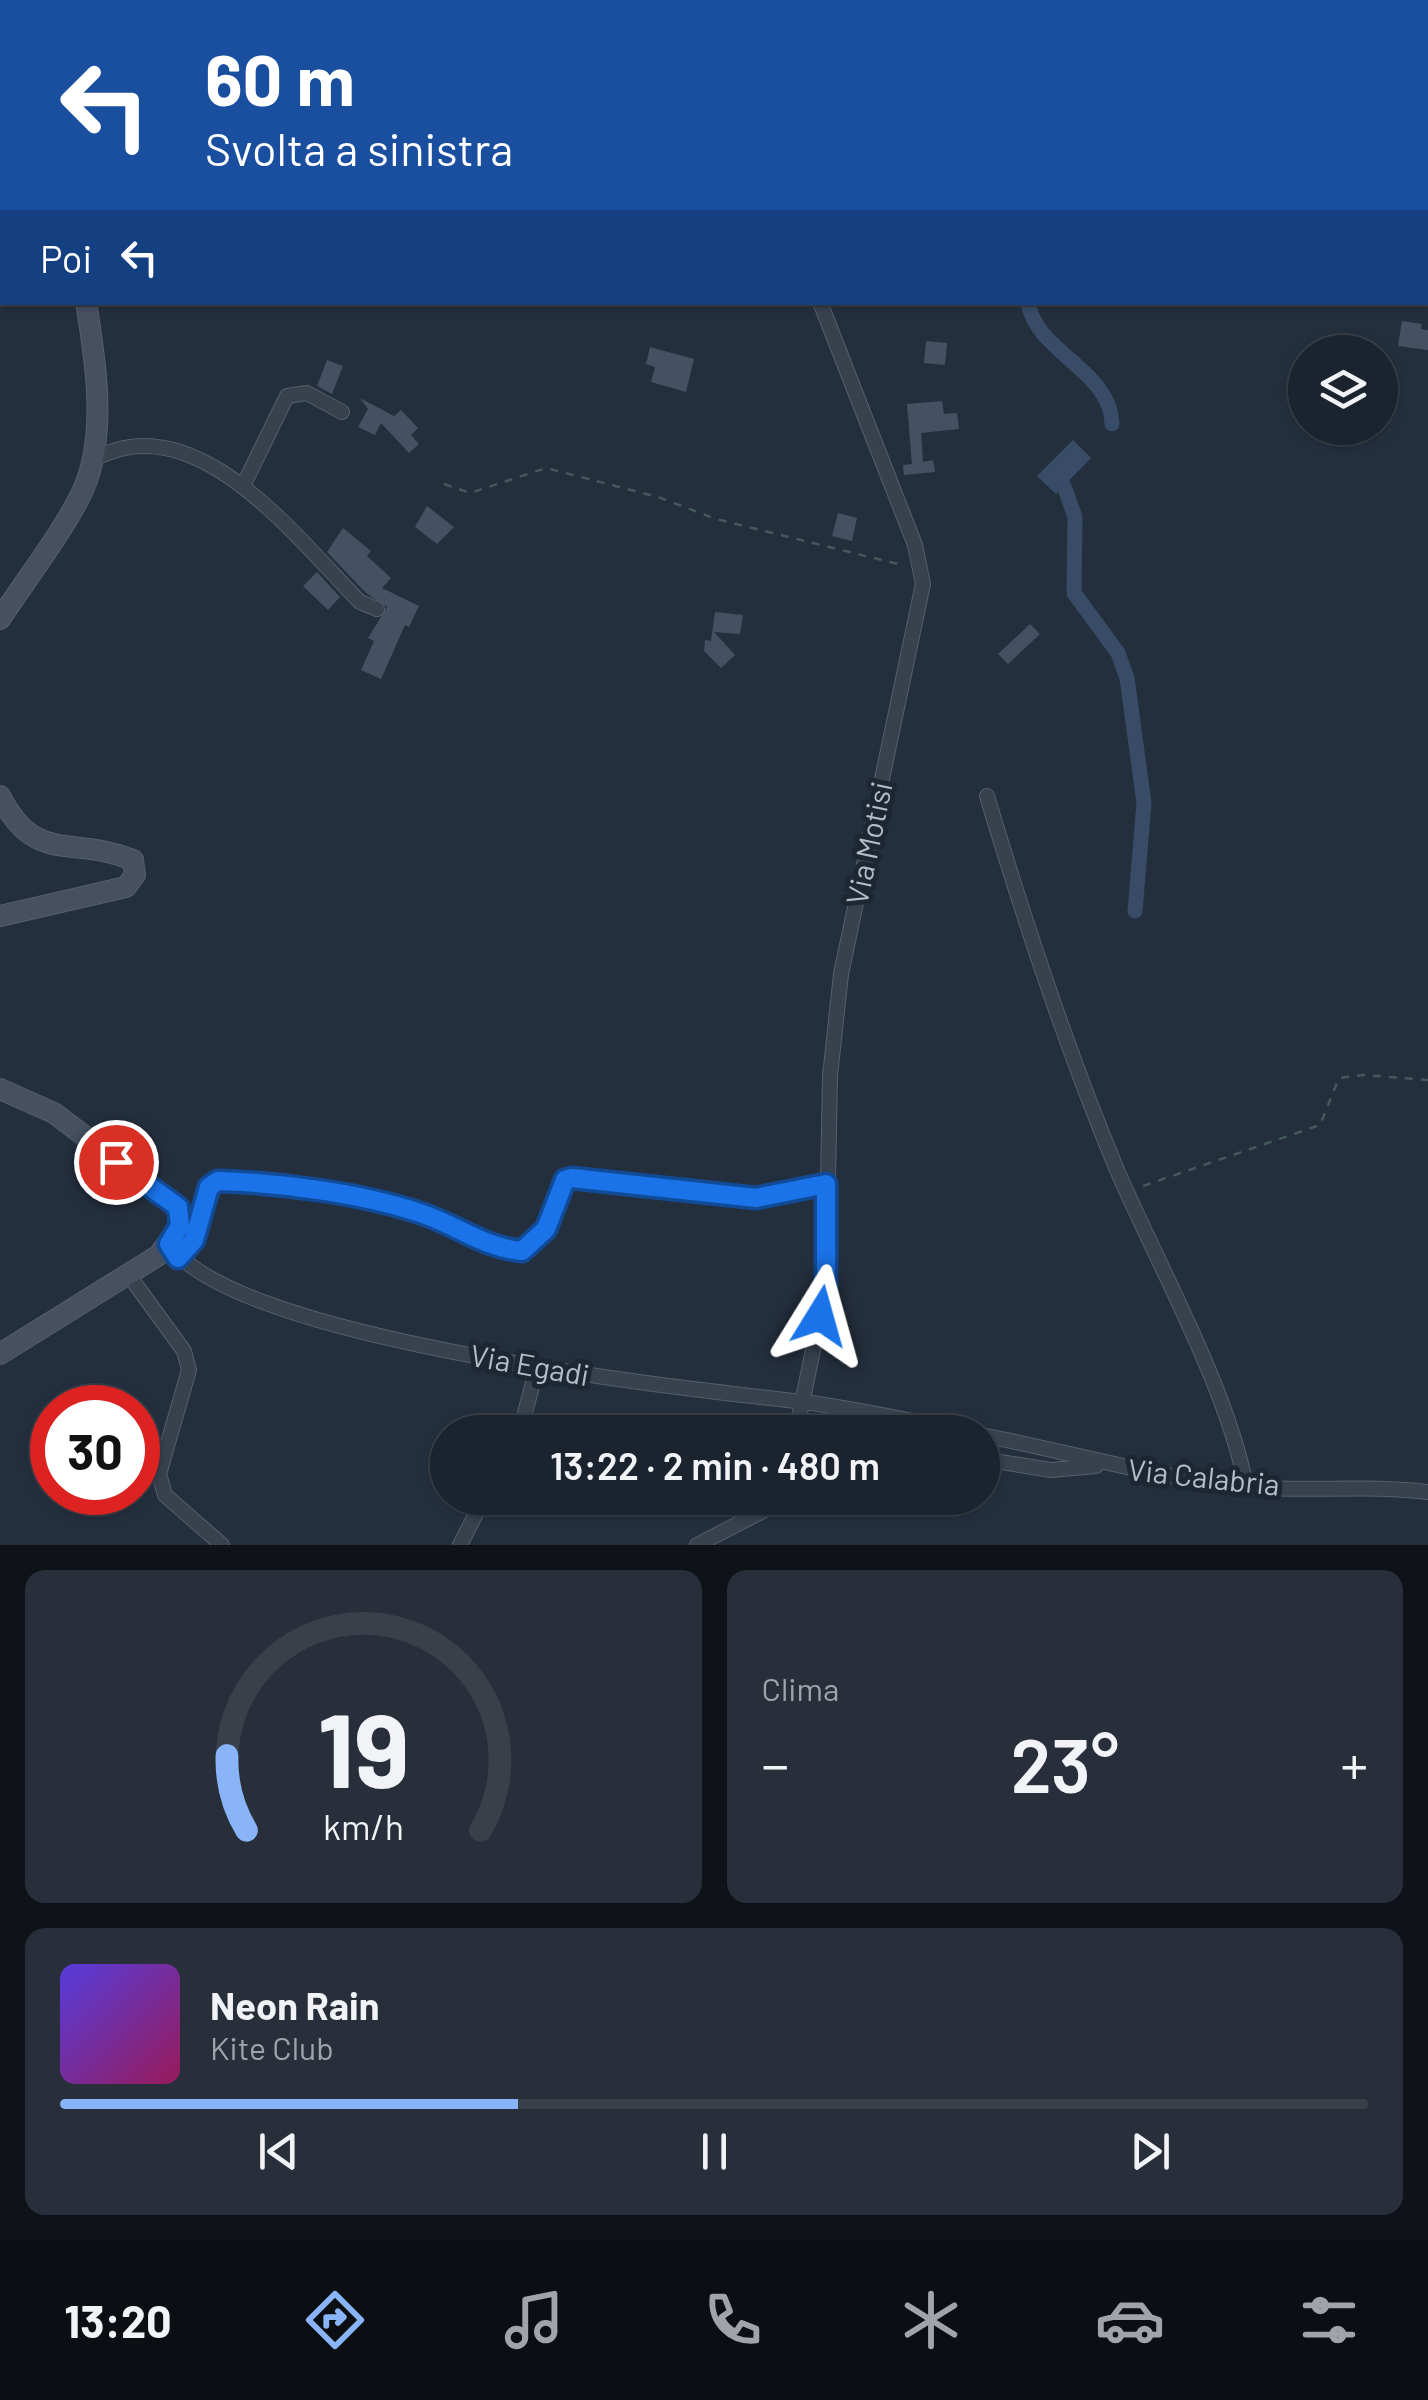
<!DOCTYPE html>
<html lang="it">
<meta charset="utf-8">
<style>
:root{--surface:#1b232e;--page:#282f3a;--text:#f1f3f6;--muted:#a0a4aa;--line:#39404a;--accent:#8ab4f8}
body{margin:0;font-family:Barlow,sans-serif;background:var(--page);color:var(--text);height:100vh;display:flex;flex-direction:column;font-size:38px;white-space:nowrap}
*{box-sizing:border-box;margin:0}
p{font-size:32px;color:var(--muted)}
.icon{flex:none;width:55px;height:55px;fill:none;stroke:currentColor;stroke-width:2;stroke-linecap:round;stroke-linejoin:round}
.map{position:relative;height:1545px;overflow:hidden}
.side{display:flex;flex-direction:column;gap:25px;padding:25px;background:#0f1319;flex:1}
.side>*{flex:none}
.guide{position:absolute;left:0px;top:0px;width:1430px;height:305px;box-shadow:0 2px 8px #0004,0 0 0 2px var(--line);background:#1a4fa0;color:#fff;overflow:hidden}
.controls{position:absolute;left:1288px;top:335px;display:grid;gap:20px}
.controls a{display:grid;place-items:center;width:110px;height:110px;border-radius:50%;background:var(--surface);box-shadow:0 2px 8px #0004,0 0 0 2px var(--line);font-size:50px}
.speed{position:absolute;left:30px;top:1385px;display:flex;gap:20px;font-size:50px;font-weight:700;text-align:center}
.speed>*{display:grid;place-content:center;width:130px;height:130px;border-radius:50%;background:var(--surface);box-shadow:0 2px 8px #0004,0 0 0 2px var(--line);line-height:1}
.speed .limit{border:15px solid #d22;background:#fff;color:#111}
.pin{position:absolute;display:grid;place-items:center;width:85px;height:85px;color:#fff;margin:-42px;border:5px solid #fff;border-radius:50%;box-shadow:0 2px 10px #0007}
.me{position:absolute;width:110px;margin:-55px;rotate:8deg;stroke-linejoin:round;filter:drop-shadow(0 0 8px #0008)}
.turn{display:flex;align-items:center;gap:35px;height:210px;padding:0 40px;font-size:45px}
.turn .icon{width:130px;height:130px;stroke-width:2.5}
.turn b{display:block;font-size:70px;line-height:85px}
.then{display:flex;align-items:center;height:95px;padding:0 40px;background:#0003;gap:20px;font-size:38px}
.big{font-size:75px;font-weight:600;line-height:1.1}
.side .card{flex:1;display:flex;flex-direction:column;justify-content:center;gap:15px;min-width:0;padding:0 35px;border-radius:20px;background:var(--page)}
.side .dial{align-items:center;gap:0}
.dial svg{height:260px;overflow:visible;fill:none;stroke:var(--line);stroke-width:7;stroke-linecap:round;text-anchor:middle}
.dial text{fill:var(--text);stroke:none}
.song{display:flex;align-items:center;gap:30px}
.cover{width:120px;height:120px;border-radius:15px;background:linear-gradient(135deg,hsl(250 70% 55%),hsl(330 70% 35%))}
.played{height:10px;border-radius:5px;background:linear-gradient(90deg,var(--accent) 35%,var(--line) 35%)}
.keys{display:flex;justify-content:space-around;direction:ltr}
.heat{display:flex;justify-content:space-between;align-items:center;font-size:55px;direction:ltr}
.side .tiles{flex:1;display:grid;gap:25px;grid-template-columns:1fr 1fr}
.card:last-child{grid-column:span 2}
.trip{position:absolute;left:430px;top:1415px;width:570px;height:100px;border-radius:50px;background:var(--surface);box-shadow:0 2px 8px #0004,0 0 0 2px var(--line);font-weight:600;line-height:100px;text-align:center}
.dock{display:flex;height:160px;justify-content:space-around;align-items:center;background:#0b0e12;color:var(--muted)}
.dock .icon{width:70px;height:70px}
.dock .on{color:var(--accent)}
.dock b{font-size:45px;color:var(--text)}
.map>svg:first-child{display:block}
</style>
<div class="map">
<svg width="1428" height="1545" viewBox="0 0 1428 1545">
<rect width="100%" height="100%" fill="#242f3e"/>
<path fill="#394c67" d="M1073 440 1091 458 1056 494 1037 476Z"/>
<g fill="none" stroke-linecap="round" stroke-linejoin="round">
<path stroke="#394c67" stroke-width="15" d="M982 0 983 2
M1028 302C1035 352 1111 370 1112 424
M1064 486 1075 517 1074 593 1118 653 1127 678 1144 803 1135 911"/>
</g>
<path fill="#455162" d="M1402 321 1422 324 1421 329 1428 330V350L1398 346Z
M926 341 947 343 945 365 924 363Z
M650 347 694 359 686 392 651 382 655 367 646 364Z
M327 360 343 366 332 394 317 386Z
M360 398 394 416 401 410 418 428 411 435 419 444 409 453 381 423 375 435 358 427 368 409Z
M942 401 944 414 957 413 959 429 921 433 923 462 933 460 935 472 904 475 903 465 912 464 907 404Z
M427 506 454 527 437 544 415 527Z
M838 513 857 518 852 541 832 536Z
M343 528 371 551 367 556 391 578 382 588 419 606 409 627 405 625 381 679 361 670 374 641 368 638 387 607 366 593 327 552Z
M317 572 340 597 328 610 303 586Z
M715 612 743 615 740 634 714 632 735 655 721 668 704 651 705 640 711 641Z
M1030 624 1040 634 1008 664 998 654Z"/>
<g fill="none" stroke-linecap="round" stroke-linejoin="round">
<g stroke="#565f6c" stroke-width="16">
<path id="street" d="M688 0 689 2
M887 0 899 2
M91 461C194 400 297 539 360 602L377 609
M243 486 287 396 307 393 342 412
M987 796C1025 923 1066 1048 1117 1170 1158 1265 1227 1387 1246 1486
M169 1244C235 1341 680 1388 804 1402 859 1409 914 1422 969 1432
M179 1258 194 1240 209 1187 218 1181C280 1183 361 1193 420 1212 455 1224 484 1248 521 1251L546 1229 565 1180 571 1178 756 1198 826 1184
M128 1274 184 1351 189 1370 159 1474 165 1495 222 1545
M520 1432 537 1367
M796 1432 826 1288 830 1076 841 974 923 584 915 545 820 302
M982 1435C1068 1452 1151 1476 1237 1486 1300 1493 1365 1484 1428 1492
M982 1459 1051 1470 1096 1466
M460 1545 484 1498
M697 1545 788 1498"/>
</g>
<g stroke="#565f6c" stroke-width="22">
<path id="secondary" d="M0 110 2 115
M0 619C23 584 75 516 87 480 106 427 95 357 86 302
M0 796C36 866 72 835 133 860L135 875 126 887 0 916
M0 1089 54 1113 178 1207 180 1226 159 1255 0 1354"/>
</g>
<path stroke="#44595c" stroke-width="2.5" stroke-dasharray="8 8" stroke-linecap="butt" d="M1306 2 1307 0
M444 484 470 493 546 468 658 497 716 519 902 565
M1143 1186 1320 1125 1339 1078 1364 1075 1428 1080"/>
<use href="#street" stroke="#38414e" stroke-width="14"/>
<use href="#secondary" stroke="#465061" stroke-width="20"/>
</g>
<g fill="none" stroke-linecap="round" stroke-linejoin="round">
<g stroke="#114b97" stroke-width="25">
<path id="route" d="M116 1162 178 1207 180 1226 169 1244 178 1258 194 1240 209 1187 218 1181C281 1183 360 1193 420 1213 455 1224 484 1248 522 1251L546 1229 565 1180 572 1178 756 1198 826 1184V1288L820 1316"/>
</g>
<use href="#route" stroke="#1a73e8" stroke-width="18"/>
</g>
<g text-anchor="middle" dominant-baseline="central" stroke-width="10" stroke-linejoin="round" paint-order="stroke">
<g font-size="30" fill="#b4bcc9" stroke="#1d2633">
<text transform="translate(868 843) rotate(-78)">Via Motisi</text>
<text transform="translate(530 1364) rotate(10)">Via Egadi</text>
<text transform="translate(1204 1476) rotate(6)">Via Calabria</text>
</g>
</g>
</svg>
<div class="controls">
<a><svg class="icon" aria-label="layers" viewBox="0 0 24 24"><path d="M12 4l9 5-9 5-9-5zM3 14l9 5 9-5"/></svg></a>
</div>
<div class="speed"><div class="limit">30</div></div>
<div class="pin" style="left:116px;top:1162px;background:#d93025"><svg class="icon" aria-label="arrive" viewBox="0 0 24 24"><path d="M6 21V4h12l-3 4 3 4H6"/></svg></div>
<svg class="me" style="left:820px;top:1316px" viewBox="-20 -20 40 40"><path d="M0-17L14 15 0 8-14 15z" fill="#1a73e8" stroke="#fff" stroke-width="4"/></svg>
<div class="trip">13:22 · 2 min · 480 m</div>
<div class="guide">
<div class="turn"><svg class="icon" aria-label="left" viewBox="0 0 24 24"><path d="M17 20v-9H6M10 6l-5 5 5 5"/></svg><div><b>60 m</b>Svolta a sinistra</div></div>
<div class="then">Poi<svg class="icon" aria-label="left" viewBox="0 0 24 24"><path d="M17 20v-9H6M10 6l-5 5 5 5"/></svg></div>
</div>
</div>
<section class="side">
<div class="tiles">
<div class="card dial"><svg viewBox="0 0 100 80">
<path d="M14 69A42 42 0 1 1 86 69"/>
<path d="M14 69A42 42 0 0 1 8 46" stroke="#8ab4f8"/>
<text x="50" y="56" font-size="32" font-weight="700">19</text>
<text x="50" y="72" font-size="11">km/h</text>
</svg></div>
<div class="card"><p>Clima</p>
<div class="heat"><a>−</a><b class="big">23°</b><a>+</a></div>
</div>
<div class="card">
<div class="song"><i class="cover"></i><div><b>Neon Rain</b><p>Kite Club</p></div></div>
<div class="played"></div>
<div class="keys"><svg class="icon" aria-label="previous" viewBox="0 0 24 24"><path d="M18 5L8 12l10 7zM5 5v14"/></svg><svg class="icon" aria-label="pause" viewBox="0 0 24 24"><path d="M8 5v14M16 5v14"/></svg><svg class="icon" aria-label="next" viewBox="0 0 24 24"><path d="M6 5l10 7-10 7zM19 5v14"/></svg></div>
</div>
</div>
</section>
<nav class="dock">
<b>13:20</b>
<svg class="icon on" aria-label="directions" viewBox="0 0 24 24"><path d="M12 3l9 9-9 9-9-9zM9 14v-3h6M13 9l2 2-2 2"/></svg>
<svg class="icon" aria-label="music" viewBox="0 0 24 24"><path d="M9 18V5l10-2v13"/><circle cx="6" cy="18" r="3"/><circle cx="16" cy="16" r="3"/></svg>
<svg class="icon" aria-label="phone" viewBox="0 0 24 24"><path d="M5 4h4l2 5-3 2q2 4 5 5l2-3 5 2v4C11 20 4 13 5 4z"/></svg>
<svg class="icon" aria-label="climate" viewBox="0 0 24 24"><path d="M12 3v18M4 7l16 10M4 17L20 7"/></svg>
<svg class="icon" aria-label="car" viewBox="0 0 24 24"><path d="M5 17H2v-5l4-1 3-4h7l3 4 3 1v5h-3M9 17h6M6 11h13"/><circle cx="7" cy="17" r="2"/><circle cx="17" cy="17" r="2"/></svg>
<svg class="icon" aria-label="filters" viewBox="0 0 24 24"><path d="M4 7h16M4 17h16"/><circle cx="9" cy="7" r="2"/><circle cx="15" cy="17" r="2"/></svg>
</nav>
